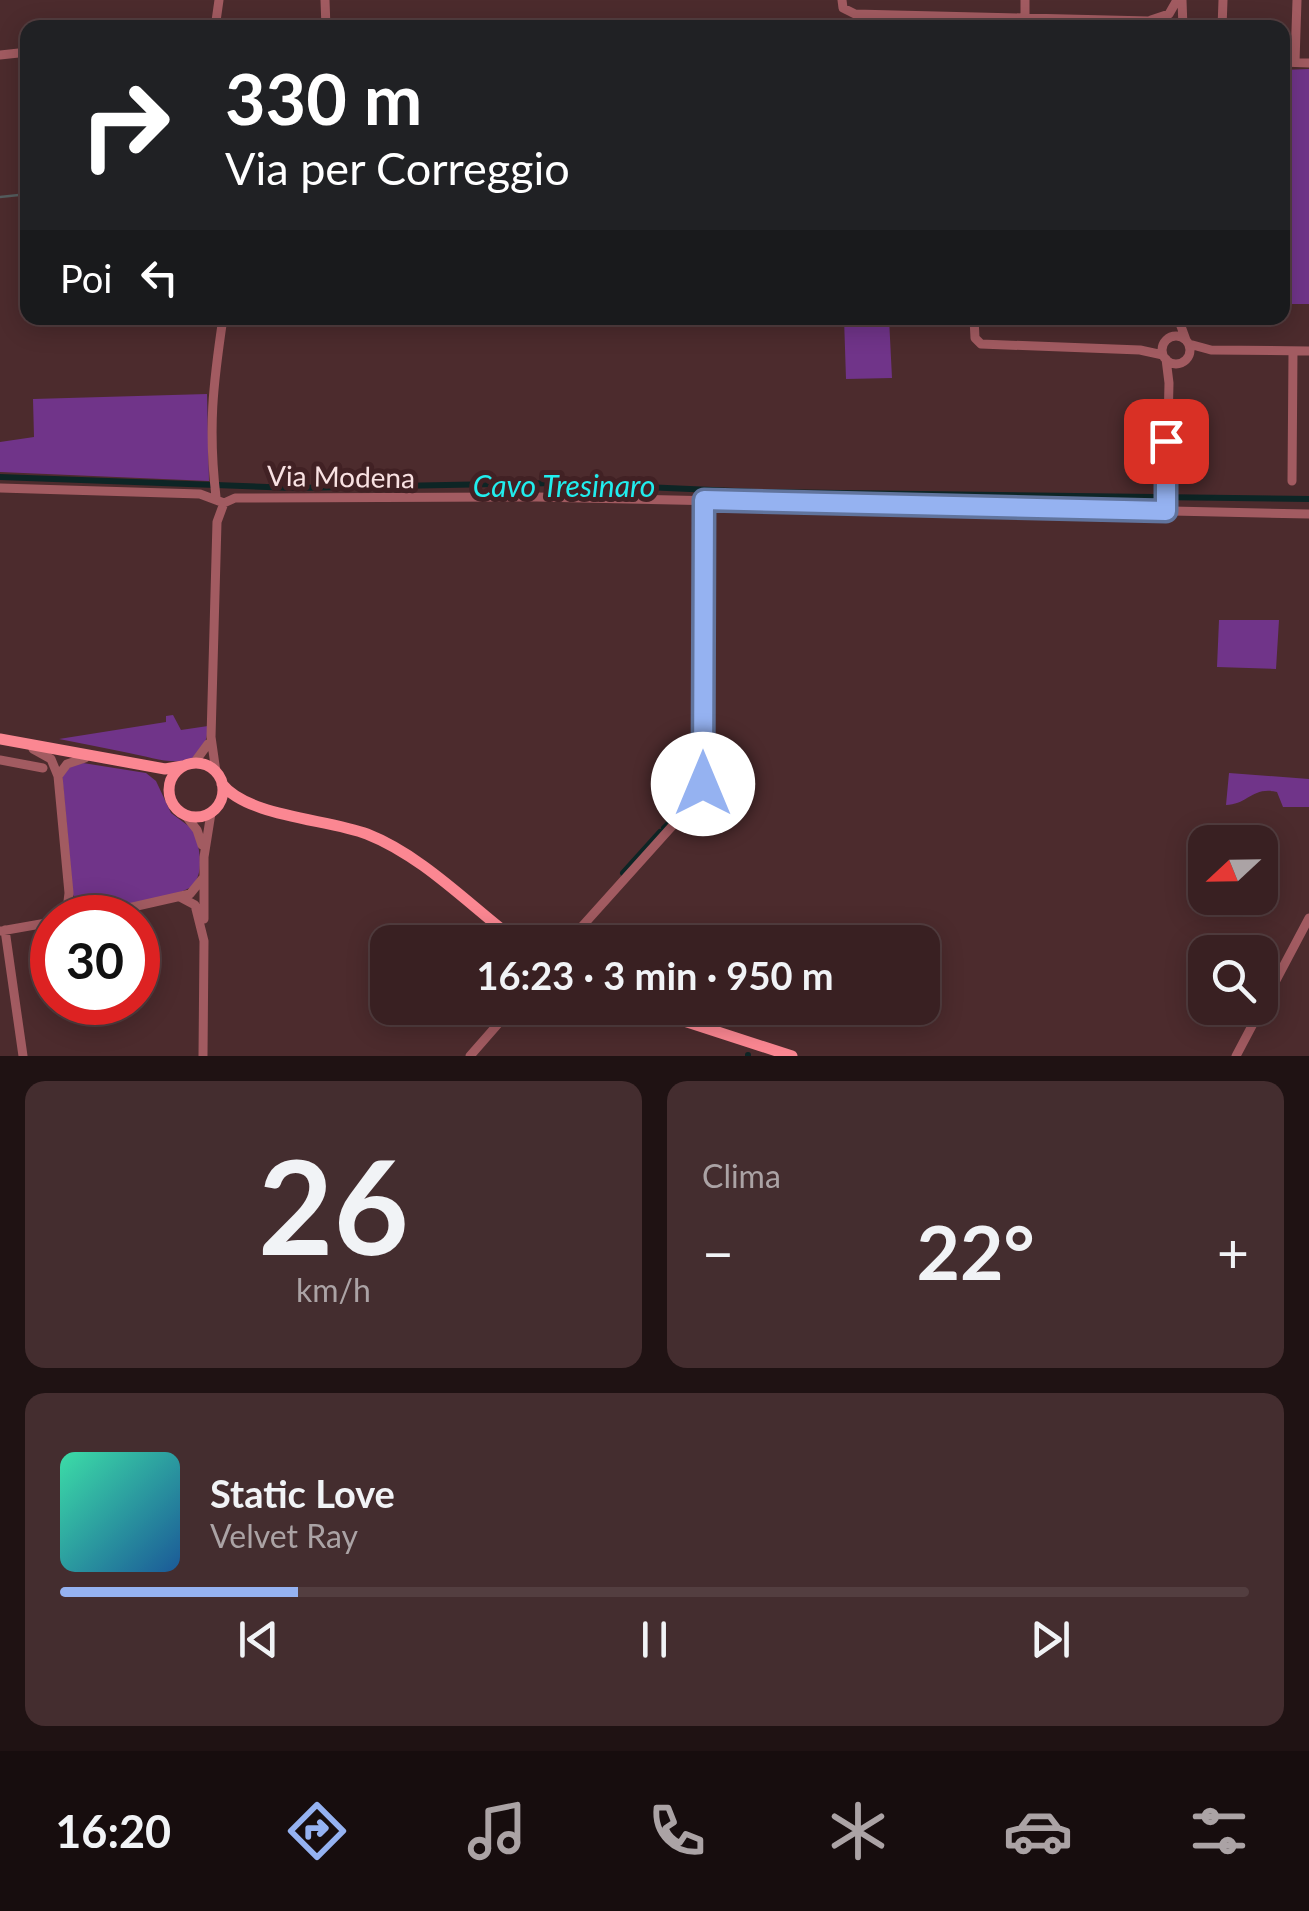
<!DOCTYPE html>
<html lang="it">
<meta charset="utf-8">
<style>
:root{--surface:#392022;--page:#442d2f;--text:#f1f3f6;--muted:#aba3a5;--line:#533e40;--accent:#95b2f1}
body{margin:0;font-family:Lato,sans-serif;background:var(--page);color:var(--text);height:100vh;display:flex;flex-direction:column;font-size:38px;white-space:nowrap}
*{box-sizing:border-box;margin:0}
p{font-size:32px;color:var(--muted)}
.icon{flex:none;width:55px;height:55px;fill:none;stroke:currentColor;stroke-width:2;stroke-linecap:round;stroke-linejoin:round}
.map{position:relative;height:1056px;overflow:hidden}
.side{display:flex;flex-direction:column;gap:25px;padding:25px;background:#1f1213;flex:1}
.side>*{flex:none}
.top-card{position:absolute;left:20px;top:20px;width:1270px;height:305px;border-radius:20px;box-shadow:0 5px 25px #0003,0 0 0 2px var(--line);background:#202124;color:#fff;overflow:hidden}
.needle{width:65px;rotate:248deg}
.tools{position:absolute;left:1188px;top:825px;display:grid;gap:20px}
.tools a{display:grid;place-items:center;width:90px;height:90px;border-radius:20px;background:var(--surface);box-shadow:0 5px 25px #0003,0 0 0 2px var(--line);font-size:50px}
.speed{position:absolute;left:30px;top:895px;display:flex;gap:20px;font-size:50px;font-weight:700;text-align:center}
.speed>*{display:grid;place-content:center;width:130px;height:130px;border-radius:50%;background:var(--surface);box-shadow:0 5px 25px #0003,0 0 0 2px var(--line);line-height:1}
.speed .limit{border:15px solid #d22;background:#fff;color:#111}
.pin{position:absolute;display:grid;place-items:center;width:85px;height:85px;color:#fff;margin:-42px;border-radius:20px;box-shadow:0 5px 15px #0006}
.me{position:absolute;width:110px;margin:-55px;rotate:0deg;stroke-linejoin:round;filter:drop-shadow(0 0 8px #0008)}
.turn{display:flex;align-items:center;gap:35px;height:210px;padding:0 40px;font-size:45px}
.turn .icon{width:130px;height:130px;stroke-width:2.5}
.turn b{display:block;font-size:70px;line-height:85px}
.then{display:flex;align-items:center;height:95px;padding:0 40px;background:#0003;gap:20px;font-size:38px}
.big{font-size:75px;font-weight:700;line-height:1.1}
.side .tile{flex:1;display:flex;flex-direction:column;justify-content:center;gap:15px;min-width:0;padding:0 35px;border-radius:20px;background:var(--page)}
.side .dial{align-items:center;gap:0}
.dial b{font-size:130px;line-height:1}
.song{display:flex;align-items:center;gap:30px}
.cover{width:120px;height:120px;border-radius:15px;background:linear-gradient(135deg,hsl(160 70% 55%),hsl(210 70% 35%))}
.played{height:10px;border-radius:5px;background:linear-gradient(90deg,var(--accent) 20%,var(--line) 20%)}
.keys{display:flex;justify-content:space-around;direction:ltr}
.heat{display:flex;justify-content:space-between;align-items:center;font-size:55px;direction:ltr}
.side .tiles{flex:1;display:grid;gap:25px;grid-template-columns:1fr 1fr}
.tile:last-child{grid-column:span 2}
.trip{position:absolute;left:370px;top:925px;width:570px;height:100px;border-radius:20px;background:var(--surface);box-shadow:0 5px 25px #0003,0 0 0 2px var(--line);font-weight:700;line-height:100px;text-align:center}
.dock{display:flex;height:160px;justify-content:space-around;align-items:center;background:#170d0e;color:var(--muted)}
.dock .icon{width:70px;height:70px}
.dock .selected{color:var(--accent)}
.dock b{font-size:45px;color:var(--text)}
.map>svg:first-child{display:block}
</style>
<div class="map">
<svg width="1309" height="1056" viewBox="0 0 1309 1056">
<rect width="100%" height="100%" fill="#4c2b2d"/>
<path fill="#703489" d="M1309 69V304H1283V70Z
M844 318H889L892 378 846 379Z
M207 394 209 481 0 472V442L34 437 33 399Z
M1219 620H1279L1276 669 1217 667Z
M173 715 181 730 208 726C205 778 161 759 129 753 106 748 83 744 59 739L166 722V716Z
M83 763 146 773 156 781 171 813 194 830C199 846 205 871 193 885 184 897 98 912 84 906 79 904 76 899 73 895L62 775 66 767Z
M1229 773 1309 779V807H1283L1277 792C1253 786 1247 805 1226 805Z"/>
<g fill="none" stroke-linecap="round" stroke-linejoin="round">
<path stroke="#545d5e" stroke-width="2.5" d="M0 197 28 194"/>
<path stroke="#0d2525" stroke-width="6" d="M0 477 293 488 555 483 757 492 1309 499
M697 505 698 614
M664 828 682 810
M623 873 660 832
M748 1055V1056"/>
<path stroke="#a25b61" stroke-width="9" d="M325 0 326 28
M842 0 843 8 855 14 1149 21 1176 28
M1182 0 1183 28
M1025 18V0
M1151 20 1169 14 1177 0
M215 28 219 0
M1222 28 1223 0
M0 55 28 52
M1282 62 1309 63
M1295 62 1297 0
M974 318 975 338 981 344 1140 350 1163 355
M1178 318 1186 340
M1162 350a14 14 0 1 1 28 0a14 14 0 1 1-28 0Z
M1189 344 1211 350 1309 351
M1292 481 1293 351
M0 488 200 494 224 503
M216 497C208 428 213 385 223 318
M1166 511 1169 383 1166 359
M33 749 51 759 58 776 67 764 85 758
M0 760 43 768
M194 763 208 744
M216 772 211 737 217 522 224 503 235 498 537 497 1309 514
M58 776 69 893 66 918
M186 816 197 830 202 845
M180 897 195 905 204 941 203 1056
M81 908 98 911
M84 918 190 894 203 878
M204 919V857L211 813
M5 930 23 1056
M1 931 52 922
M568 942 701 794 703 500
M470 1056 512 1008
M1236 1056 1309 918"/>
<path stroke="#fb8792" stroke-width="11" d="M0 739 165 769 183 766
M169 790a27 27 0 1 1 54 0a27 27 0 1 1-54 0Z
M222 784C248 817 328 819 367 834 423 856 470 906 518 942
M644 1008 792 1056"/>
</g>
<g fill="none" stroke-linecap="round" stroke-linejoin="round">
<g stroke="#61749d" stroke-width="25">
<path id="route" d="M703 784 704 500 1166 511V441"/>
</g>
<use href="#route" stroke="#95b2f1" stroke-width="18"/>
</g>
<g text-anchor="middle" dominant-baseline="central" stroke-width="10" stroke-linejoin="round" paint-order="stroke">
<g font-size="28" fill="#f8e1e2" stroke="#412124">
<text transform="translate(341 476) rotate(1)">Via Modena</text>
</g>
<g font-size="30" font-style="italic" fill="#21eded" stroke="#412124">
<text x="564" y="485">Cavo Tresinaro</text>
</g>
</g>
</svg>
<div class="tools">
<a><svg class="needle" viewBox="-14 -14 28 28"><path d="M0-13l5 13h-10z" fill="#e53935"/><path d="M0 13l5-13h-10z" fill="#aba3a5"/></svg></a>
<a><svg class="icon" aria-label="search" viewBox="0 0 24 24"><circle cx="10" cy="10" r="6"/><path d="M15 15l6 6"/></svg></a>
</div>
<div class="speed"><div class="limit">30</div></div>
<div class="pin" style="left:1166px;top:441px;background:#d93025"><svg class="icon" aria-label="arrive" viewBox="0 0 24 24"><path d="M6 21V4h12l-3 4 3 4H6"/></svg></div>
<svg class="me" style="left:703px;top:784px" viewBox="-20 -20 40 40"><circle r="19" fill="#fff"/><path d="M0-13L10 11 0 6-10 11z" fill="#95b2f1"/></svg>
<div class="trip">16:23 · 3 min · 950 m</div>
<div class="top-card">
<div class="turn"><svg class="icon" aria-label="right" viewBox="0 0 24 24"><path d="M7 20v-9h11M14 6l5 5-5 5"/></svg><div><b>330 m</b>Via per Correggio</div></div>
<div class="then">Poi<svg class="icon" aria-label="left" viewBox="0 0 24 24"><path d="M17 20v-9H6M10 6l-5 5 5 5"/></svg></div>
</div>
</div>
<section class="side">
<div class="tiles">
<div class="tile dial"><b>26</b><p>km/h</p></div>
<div class="tile"><p>Clima</p>
<div class="heat"><a>−</a><b class="big">22°</b><a>+</a></div>
</div>
<div class="tile">
<div class="song"><i class="cover"></i><div><b>Static Love</b><p>Velvet Ray</p></div></div>
<div class="played"></div>
<div class="keys"><svg class="icon" aria-label="previous" viewBox="0 0 24 24"><path d="M18 5L8 12l10 7zM5 5v14"/></svg><svg class="icon" aria-label="pause" viewBox="0 0 24 24"><path d="M8 5v14M16 5v14"/></svg><svg class="icon" aria-label="next" viewBox="0 0 24 24"><path d="M6 5l10 7-10 7zM19 5v14"/></svg></div>
</div>
</div>
</section>
<nav class="dock">
<b>16:20</b>
<svg class="icon selected" aria-label="directions" viewBox="0 0 24 24"><path d="M12 3l9 9-9 9-9-9zM9 14v-3h6M13 9l2 2-2 2"/></svg>
<svg class="icon" aria-label="music" viewBox="0 0 24 24"><path d="M9 18V5l10-2v13"/><circle cx="6" cy="18" r="3"/><circle cx="16" cy="16" r="3"/></svg>
<svg class="icon" aria-label="phone" viewBox="0 0 24 24"><path d="M5 4h4l2 5-3 2q2 4 5 5l2-3 5 2v4C11 20 4 13 5 4z"/></svg>
<svg class="icon" aria-label="climate" viewBox="0 0 24 24"><path d="M12 3v18M4 7l16 10M4 17L20 7"/></svg>
<svg class="icon" aria-label="car" viewBox="0 0 24 24"><path d="M5 17H2v-5l4-1 3-4h7l3 4 3 1v5h-3M9 17h6M6 11h13"/><circle cx="7" cy="17" r="2"/><circle cx="17" cy="17" r="2"/></svg>
<svg class="icon" aria-label="filters" viewBox="0 0 24 24"><path d="M4 7h16M4 17h16"/><circle cx="9" cy="7" r="2"/><circle cx="15" cy="17" r="2"/></svg>
</nav>
